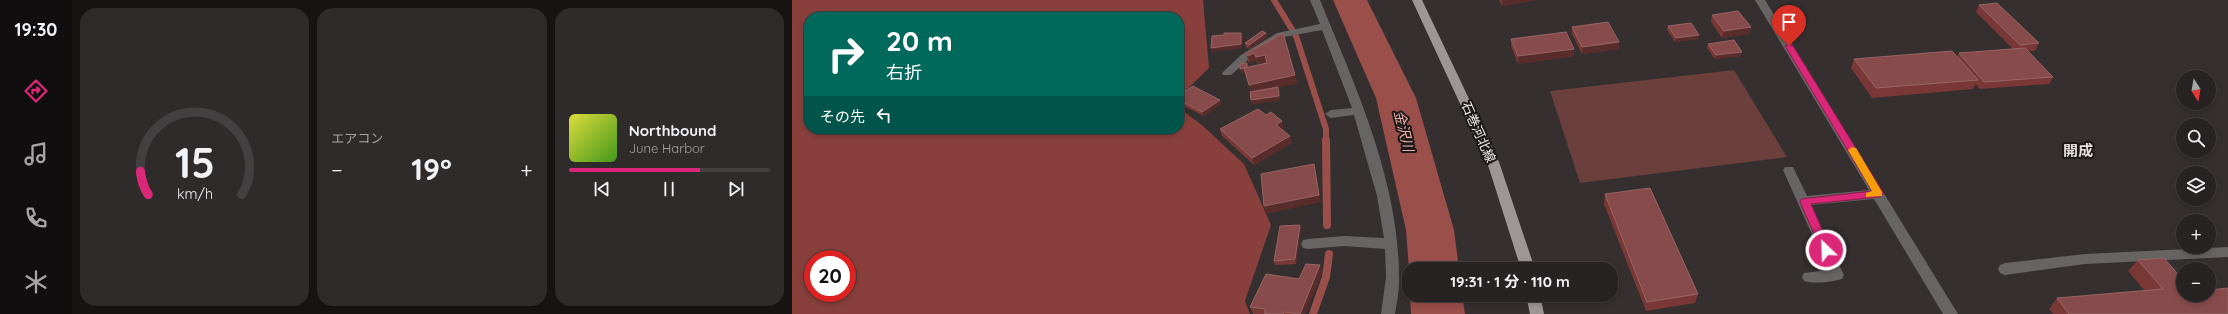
<!DOCTYPE html>
<html lang="ja">
<meta charset="utf-8">
<style>
:root{--surface:#282323;--page:#302b2b;--text:#f1f3f6;--muted:#a5a4a6;--line:#444041;--accent:#db2777}
body{margin:0;font-family:Quicksand,"Noto Sans JP",sans-serif;background:var(--page);color:var(--text);height:100vh;display:flex;flex-direction:column;font-size:15px;white-space:nowrap}
*{box-sizing:border-box;margin:0}
p{font-size:13px;color:var(--muted)}
.icon{flex:none;width:22px;height:22px;fill:none;stroke:currentColor;stroke-width:2;stroke-linecap:round;stroke-linejoin:round}
.map{position:relative;flex:1;overflow:hidden}
.sheet{display:flex;flex-direction:column;gap:8px;padding:8px;background:#161313;width:720px}
.sheet>*{flex:none}
.top-card{position:absolute;left:12px;top:12px;width:380px;height:122px;border-radius:16px;box-shadow:0 2px 6px #0003,0 0 0 1px var(--line);background:#00695c;color:#fff;overflow:hidden}
.needle{width:26px;rotate:169deg}
.fabs{position:absolute;left:1384px;top:70px;display:grid;gap:8px}
.fabs a{display:grid;place-items:center;width:40px;height:40px;border-radius:50%;background:var(--surface);box-shadow:0 2px 6px #0003,0 0 0 1px var(--line);font-size:20px}
.speed{position:absolute;left:12px;top:250px;display:flex;gap:8px;font-size:20px;font-weight:700;text-align:center}
.speed>*{display:grid;place-content:center;width:52px;height:52px;border-radius:50%;background:var(--surface);box-shadow:0 2px 6px #0003,0 0 0 1px var(--line);line-height:1}
.speed .limit{border:6px solid #d22;background:#fff;color:#111}
.pin{position:absolute;display:grid;place-items:center;width:34px;height:34px;color:#fff;margin:-41px -17px;border-radius:50% 50% 50% 0;rotate:-45deg;box-shadow:0 0 4px #0007}
.pin .icon{rotate:45deg}
.me{position:absolute;width:44px;margin:-22px;rotate:336deg;stroke-linejoin:round;filter:drop-shadow(0 0 3px #0008)}
.turn{display:flex;align-items:center;gap:14px;height:84px;padding:0 16px;font-size:18px}
.turn .icon{width:52px;height:52px;stroke-width:2.5}
.turn b{display:block;font-size:28px;line-height:34px}
.then{display:flex;align-items:center;height:38px;padding:0 16px;background:#0003;gap:8px;font-size:15px}
.big{font-size:30px;font-weight:700;line-height:1.1}
.sheet .card{flex:1;display:flex;flex-direction:column;justify-content:center;gap:6px;min-width:0;padding:0 14px;border-radius:16px;background:var(--page)}
.sheet .dial{align-items:center;gap:0}
.dial svg{height:104px;overflow:visible;fill:none;stroke:var(--line);stroke-width:7;stroke-linecap:round;text-anchor:middle}
.dial text{fill:var(--text);stroke:none}
.song{display:flex;align-items:center;gap:12px}
.cover{width:48px;height:48px;border-radius:6px;background:linear-gradient(135deg,hsl(60 70% 55%),hsl(100 70% 35%))}
.played{height:4px;border-radius:2px;background:linear-gradient(90deg,var(--accent) 65%,var(--line) 65%)}
.keys{display:flex;justify-content:space-around;direction:ltr}
.heat{display:flex;justify-content:space-between;align-items:center;font-size:22px;direction:ltr}
.sheet .tiles{flex:1;display:grid;gap:8px;grid-template-columns:repeat(3,1fr)}
.trip{position:absolute;left:610px;top:262px;width:216px;height:40px;border-radius:16px;background:var(--surface);box-shadow:0 2px 6px #0003,0 0 0 1px var(--line);font-weight:700;line-height:40px;text-align:center}
main{display:flex;flex:1;min-height:0}
.menu{display:flex;flex-direction:column;width:72px;justify-content:space-around;align-items:center;background:#100e0e;color:var(--muted)}
.menu .icon{width:28px;height:28px}
.menu .active{color:var(--accent)}
.menu b{font-size:18px;color:var(--text)}
.map>svg:first-child{display:block}
</style>
<main>
<nav class="menu">
<b>19:30</b>
<svg class="icon active" aria-label="directions" viewBox="0 0 24 24"><path d="M12 3l9 9-9 9-9-9zM9 14v-3h6M13 9l2 2-2 2"/></svg>
<svg class="icon" aria-label="music" viewBox="0 0 24 24"><path d="M9 18V5l10-2v13"/><circle cx="6" cy="18" r="3"/><circle cx="16" cy="16" r="3"/></svg>
<svg class="icon" aria-label="phone" viewBox="0 0 24 24"><path d="M5 4h4l2 5-3 2q2 4 5 5l2-3 5 2v4C11 20 4 13 5 4z"/></svg>
<svg class="icon" aria-label="climate" viewBox="0 0 24 24"><path d="M12 3v18M4 7l16 10M4 17L20 7"/></svg>
</nav>
<section class="sheet">
<div class="tiles">
<div class="card dial"><svg viewBox="0 0 100 80">
<path d="M14 69A42 42 0 1 1 86 69"/>
<path d="M14 69A42 42 0 0 1 8 51" stroke="#db2777"/>
<text x="50" y="56" font-size="32" font-weight="700">15</text>
<text x="50" y="72" font-size="11">km/h</text>
</svg></div>
<div class="card"><p>エアコン</p>
<div class="heat"><a>−</a><b class="big">19°</b><a>+</a></div>
</div>
<div class="card">
<div class="song"><i class="cover"></i><div><b>Northbound</b><p>June Harbor</p></div></div>
<div class="played"></div>
<div class="keys"><svg class="icon" aria-label="previous" viewBox="0 0 24 24"><path d="M18 5L8 12l10 7zM5 5v14"/></svg><svg class="icon" aria-label="pause" viewBox="0 0 24 24"><path d="M8 5v14M16 5v14"/></svg><svg class="icon" aria-label="next" viewBox="0 0 24 24"><path d="M6 5l10 7-10 7zM19 5v14"/></svg></div>
</div>
</div>
</section>
<div class="map">
<svg width="1436" height="314" viewBox="0 0 1436 314">
<rect width="100%" height="100%" fill="#352f2f"/>
<path fill="#6b3f3c" d="M942 70 995 157 788 183 758 91Z"/>
<path fill="#89403c" fill-rule="evenodd" d="M0 0H411L417 68 387 97V17H17V129H387V108L411 126 452 164 479 225 453 301 458 314H0ZM21 259H55V293H21Z"/>
<g fill="none" stroke-linecap="round" stroke-linejoin="round">
<path stroke="#9a4f4b" stroke-width="6" d="M482 0 504 36 534 129V141"/>
<path stroke="#9a4f4b" stroke-width="8" d="M534 140 535 225
M521 314 534 277 537 254"/>
<path fill="#9a4f4b" fill-rule="evenodd" d="M541 0H575L624 98 662 230 667 269H617L614 230 584 98Z
M618 295H670L673 314H619Z"/>
<path fill="#676464" fill-rule="evenodd" d="M518 0H528C564 88 606 178 607 275 608 288 605 301 603 314H589L594 277 593 249 552 246 516 249 511 248 509 244 511 240 516 239 552 236 592 238 585 196 562 115 539 118 533 114 539 110 560 108 530 30 492 37 457 59 439 75H431L430 73 449 55 485 33 528 24Z
M963 0H973L1166 314H1151L1082 199 1019 205 1052 275 1050 279C1040 282 1022 284 1012 281L1010 277 1012 273 1036 270 991 170 993 167H1001L1015 196 1077 190Z
M1436 247V257L1293 264 1213 275 1208 273 1206 269 1208 265 1213 263 1293 254Z"/>
<path fill="#9c9696" fill-rule="evenodd" d="M620 0H630L707 162 743 269H729L695 162Z
M734 295H748L752 314H738Z"/>
</g>
<path fill="#793836" d="M707 0H744L710 6Z
M1187 5 1247 43 1243 51H1236L1261 77 1257 84 1188 89 1184 84 1181 89 1080 98 1059 68 1062 59 1165 57 1167 53 1221 49 1184 12Z
M920 15 959 27 957 34 930 38 919 22Z
M876 26 906 39 883 42 875 30Z
M780 27 827 42V49L790 54 780 34Z
M474 33 475 37 458 49 454 47 453 43Z
M491 33 505 83 478 89 488 91V100L460 104 459 92 454 72 449 73 455 63 456 67 475 63V62L466 64 464 60 458 63 456 61 454 54Z
M719 39 782 49V56L726 64 719 46Z
M916 44 950 52 949 56 923 59 915 48Z
M387 95 428 100 429 104 412 116 387 104Z
M474 115 492 129 490 130 500 143 462 165 430 136 428 129Z
M813 194 906 294 903 303 854 311 812 204Z
M508 225 509 229 504 264 483 265 482 261Z
M1346 260 1391 295 1436 314H1261L1257 309 1265 298 1353 291 1336 271Z
M530 272 513 314H461L458 307 507 279Z"/>
<path fill="#582c2b" d="M710 0H744L710 6Z
M959 27 957 34 930 38 932 31Z
M449 33 451 37 450 48 420 52 419 48Z
M474 33 475 37 458 49 457 45Z
M907 35 906 39 883 42 884 38Z
M827 42V49L790 54V47Z
M782 49V56L726 64V56Z
M950 52 949 56 923 59 924 55Z
M462 53 464 60 458 63 456 56Z
M473 55 475 62 466 64 464 57Z
M455 63 456 67V72L449 73 448 69Z
M503 75 505 83 459 93 457 85Z
M486 87 488 91V100L460 104 459 100Z
M428 100 429 104 412 116 410 112Z
M490 121 492 129 486 132 484 125Z
M498 136 500 143 462 165 460 158Z
M522 164 529 202 474 214 472 206Z
M508 225 509 229 504 264 503 259Z
M528 265 530 272 513 314H508Z"/>
<path fill="#864b4a" stroke="#976563" d="M1205 3 1247 43 1228 45 1187 5Z
M946 11 959 27 932 31 920 15Z
M816 22 827 42 790 47 780 27Z
M899 23 907 35 884 38 876 26Z
M470 31 474 33 457 45 453 43Z
M774 32 782 49 726 56 719 39Z
M432 33H449V44L419 48 420 36 432 35Z
M491 33 503 75 457 85 452 68 475 63 473 55 464 57 462 53 456 56 454 54Z
M942 40 950 52 924 55 916 44Z
M1233 48 1261 77 1192 82 1167 53Z
M1160 51 1186 80 1084 88 1062 59Z
M455 63V67L448 69V64Z
M401 86 428 100 410 112 387 100V95Z
M486 87 487 96 459 100 458 92Z
M466 109 474 115 479 112 490 121 484 125 498 136 460 158 428 129Z
M522 164 527 195 472 206 469 174Z
M858 188 906 294 855 302 813 194Z
M508 225 503 259 482 261 488 226Z
M1372 258 1391 280V295H1417V290L1436 288V314H1277L1265 298 1371 289 1346 260Z
M514 264 528 265 508 314 492 312 491 314H477L472 313 474 309 458 307 474 274 507 279Z"/>
<path fill="#db2777" stroke="#8e194d" d="M997 44 1001 46 1092 194 1087 197 1019 204 1039 250 1034 254 1029 250 1008 202 1009 199 1080 191 993 46Z"/>
<path fill="#f59e0b" d="M1060 147 1064 148 1090 192V196L1074 197V193L1080 191 1056 150Z"/>
<g text-anchor="middle" dominant-baseline="central" stroke-width="4" stroke-linejoin="round" paint-order="stroke">
<g font-size="13" fill="#f2eeee" stroke="#1b1818">
<text transform="translate(687 132) rotate(66)">石巻河北線</text>
</g>
<g font-size="14" font-style="italic" fill="#f4b2ac" stroke="#1b1818">
<text transform="translate(612 131) rotate(76)">金沢川</text>
</g>
<g font-size="15" font-weight="bold" fill="#e5dddc" stroke="#1b1818">
<text x="1286" y="150">開成</text>
</g>
</g>
</svg>
<div class="fabs">
<a><svg class="needle" viewBox="-14 -14 28 28"><path d="M0-13l5 13h-10z" fill="#e53935"/><path d="M0 13l5-13h-10z" fill="#a5a4a6"/></svg></a>
<a><svg class="icon" aria-label="search" viewBox="0 0 24 24"><circle cx="10" cy="10" r="6"/><path d="M15 15l6 6"/></svg></a>
<a><svg class="icon" aria-label="layers" viewBox="0 0 24 24"><path d="M12 4l9 5-9 5-9-5zM3 14l9 5 9-5"/></svg></a>
<a>+</a>
<a>−</a>
</div>
<div class="speed"><div class="limit">20</div></div>
<div class="pin" style="left:997px;top:46px;background:#d93025"><svg class="icon" aria-label="arrive" viewBox="0 0 24 24"><path d="M6 21V4h12l-3 4 3 4H6"/></svg></div>
<svg class="me" style="left:1034px;top:250px" viewBox="-20 -20 40 40"><circle r="17" fill="#db2777" stroke="#fff" stroke-width="3"/><path d="M0-11L8 9 0 5-8 9z" fill="#fff"/></svg>
<div class="trip">19:31 · 1 分 · 110 m</div>
<div class="top-card">
<div class="turn"><svg class="icon" aria-label="right" viewBox="0 0 24 24"><path d="M7 20v-9h11M14 6l5 5-5 5"/></svg><div><b>20 m</b>右折</div></div>
<div class="then">その先<svg class="icon" aria-label="left" viewBox="0 0 24 24"><path d="M17 20v-9H6M10 6l-5 5 5 5"/></svg></div>
</div>
</div>
</main>
